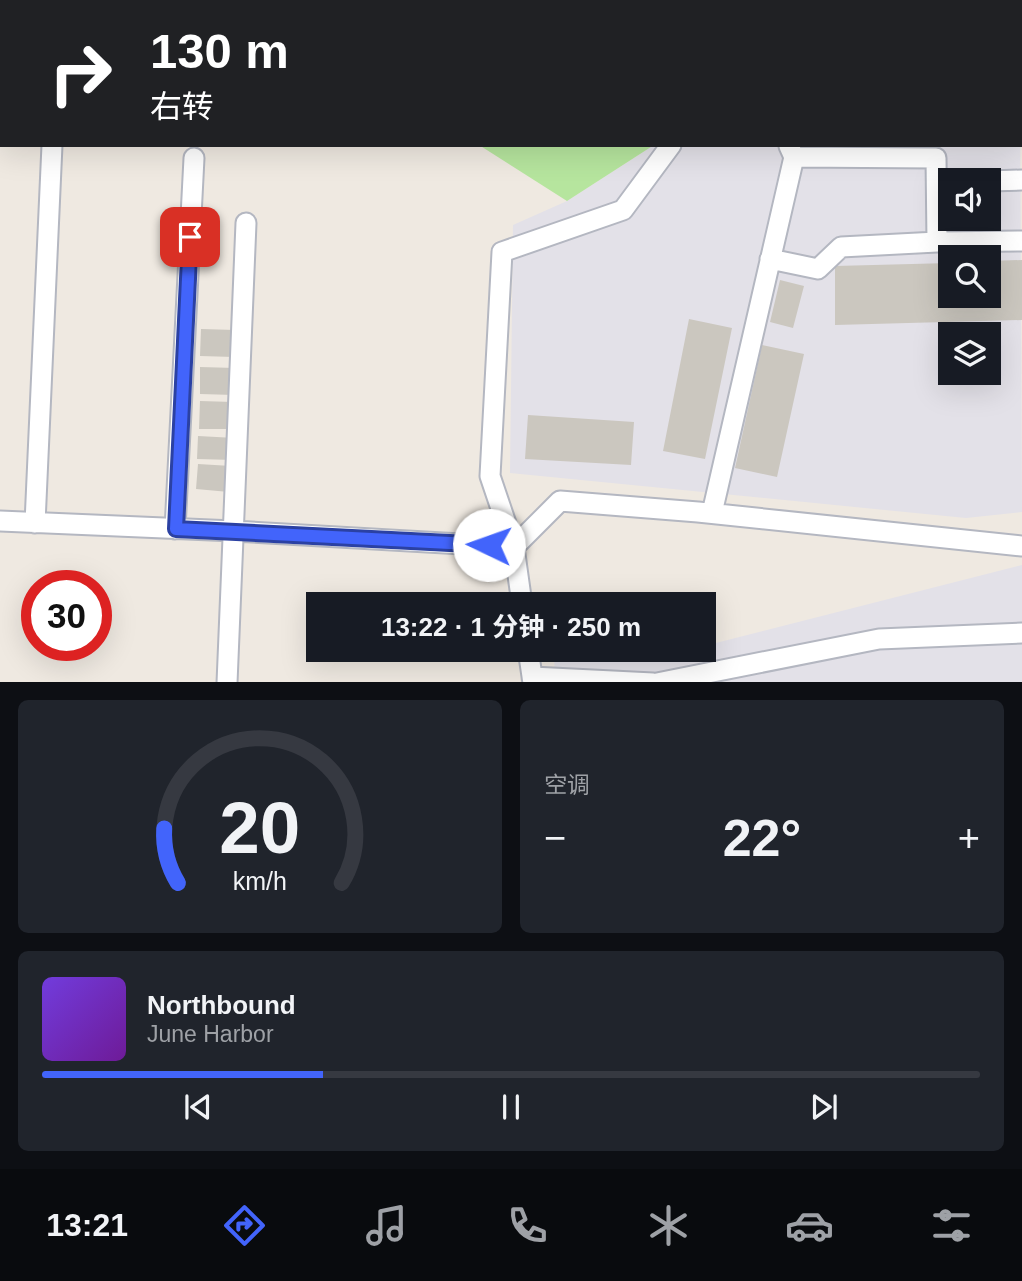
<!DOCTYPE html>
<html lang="zh">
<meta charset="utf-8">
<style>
:root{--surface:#171b24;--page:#20242c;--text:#f1f3f6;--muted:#9ea1a6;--line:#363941;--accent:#4264fb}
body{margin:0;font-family:Arial,"Noto Sans SC",sans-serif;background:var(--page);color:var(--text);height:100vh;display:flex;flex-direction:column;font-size:26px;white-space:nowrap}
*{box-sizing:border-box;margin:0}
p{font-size:23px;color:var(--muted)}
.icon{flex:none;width:38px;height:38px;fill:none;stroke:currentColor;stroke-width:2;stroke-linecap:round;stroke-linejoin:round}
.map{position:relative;height:682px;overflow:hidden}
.sheet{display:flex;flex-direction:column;gap:18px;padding:18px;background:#0d0f14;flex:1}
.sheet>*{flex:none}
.banner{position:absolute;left:0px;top:0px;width:1022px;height:147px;box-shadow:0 7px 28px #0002;background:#202124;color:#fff;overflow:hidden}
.controls{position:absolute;left:938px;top:168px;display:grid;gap:14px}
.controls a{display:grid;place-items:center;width:63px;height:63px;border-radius:0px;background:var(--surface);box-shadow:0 7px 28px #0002;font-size:35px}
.speed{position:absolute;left:21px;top:570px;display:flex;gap:14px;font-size:35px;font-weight:700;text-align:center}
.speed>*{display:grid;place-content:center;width:91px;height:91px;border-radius:50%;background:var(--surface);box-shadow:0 7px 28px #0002;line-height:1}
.speed .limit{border:10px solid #d22;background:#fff;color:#111}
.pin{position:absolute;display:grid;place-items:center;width:60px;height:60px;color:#fff;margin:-30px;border-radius:14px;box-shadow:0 4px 10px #0006}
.me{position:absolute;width:77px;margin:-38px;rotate:273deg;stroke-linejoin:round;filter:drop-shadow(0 0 5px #0008)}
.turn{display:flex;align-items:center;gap:24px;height:147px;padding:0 35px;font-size:32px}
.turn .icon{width:91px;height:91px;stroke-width:2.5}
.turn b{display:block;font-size:49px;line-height:60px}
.big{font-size:52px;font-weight:700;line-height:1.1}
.sheet .widget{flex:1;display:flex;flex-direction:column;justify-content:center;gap:10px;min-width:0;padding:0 24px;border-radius:10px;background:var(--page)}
.sheet .dial{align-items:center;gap:0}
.dial svg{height:182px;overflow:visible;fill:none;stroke:var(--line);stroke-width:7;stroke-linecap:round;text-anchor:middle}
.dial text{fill:var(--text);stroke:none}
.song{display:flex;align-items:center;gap:21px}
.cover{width:84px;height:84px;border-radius:10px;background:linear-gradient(135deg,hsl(260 70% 55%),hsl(280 70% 35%))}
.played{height:7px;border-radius:4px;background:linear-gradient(90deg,var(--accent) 30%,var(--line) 30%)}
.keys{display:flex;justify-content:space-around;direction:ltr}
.heat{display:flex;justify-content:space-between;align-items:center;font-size:38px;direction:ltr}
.sheet .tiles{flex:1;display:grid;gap:18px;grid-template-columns:1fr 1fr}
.widget:last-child{grid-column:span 2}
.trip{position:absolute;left:306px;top:592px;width:410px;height:70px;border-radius:0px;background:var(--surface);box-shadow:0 7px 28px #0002;font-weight:700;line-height:70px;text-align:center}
.tab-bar{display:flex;height:112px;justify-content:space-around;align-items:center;background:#090b0e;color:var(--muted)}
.tab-bar .icon{width:49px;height:49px}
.tab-bar .current{color:var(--accent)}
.tab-bar b{font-size:32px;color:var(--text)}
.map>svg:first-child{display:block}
</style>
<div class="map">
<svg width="1022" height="683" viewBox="0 0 1022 683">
<rect width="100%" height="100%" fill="#efe9e1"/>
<path fill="#e3e1e8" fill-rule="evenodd" d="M1020 80 1022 512 966 518 510 473 513 225 567 201 654 145H1020ZM950 180H989V219H950ZM950 257H989V296H950ZM950 334H989V373H950Z
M1022 565V682H555L554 652 704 649V646Z"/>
<path fill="#b6e59e" d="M265 0H1022V80L1020 2Z
M479 145H654L567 201Z"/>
<path fill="#75cff0" d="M640 0H806L641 2Z"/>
<path fill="#cbc7bf" d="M1022 260V320L835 325V266L950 263V296H989V261Z
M780 280 804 286 793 328 770 322Z
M689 319 732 328 705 459 663 451Z
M201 329 235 330 234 357 200 356Z
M762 345 804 354 777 477 735 468Z
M200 367 235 368 234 395 200 394Z
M200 401 233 402 232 429H199Z
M528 415 634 422 631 465 525 459Z
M198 436 235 438 234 460 197 459Z
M198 464 231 466 229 492 196 489Z"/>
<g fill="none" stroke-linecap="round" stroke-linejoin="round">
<g stroke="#b4b7c1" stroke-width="23">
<path id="minor" d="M789 146 794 157 936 158 937 242
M989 181 1022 180
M770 259 818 269 841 247 937 242 1022 241
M712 513 794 157
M0 521 234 531 514 547 560 501 698 512 1022 546
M35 523 52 145
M175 529 194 158
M522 604 514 547 490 476 502 252 623 210 671 145
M528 649 533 683
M532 677 653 683
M227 683 246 223
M657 683 879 639 1022 633"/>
</g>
<path stroke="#c9c9c9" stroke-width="2.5" stroke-dasharray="5 3.5" stroke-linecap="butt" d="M845 2V0"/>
<use href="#minor" stroke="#fff" stroke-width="19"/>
</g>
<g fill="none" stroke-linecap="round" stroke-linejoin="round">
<g stroke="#2b41a3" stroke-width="18">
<path id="route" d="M190 237 176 529 489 545"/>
</g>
<use href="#route" stroke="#4264fb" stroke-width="12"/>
</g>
</svg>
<div class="controls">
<a><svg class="icon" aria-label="sound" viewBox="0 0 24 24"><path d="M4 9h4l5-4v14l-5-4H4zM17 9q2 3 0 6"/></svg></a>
<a><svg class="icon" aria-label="search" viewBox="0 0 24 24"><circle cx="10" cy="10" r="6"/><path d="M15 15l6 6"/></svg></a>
<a><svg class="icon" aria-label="layers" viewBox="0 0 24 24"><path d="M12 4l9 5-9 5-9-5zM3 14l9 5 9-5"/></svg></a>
</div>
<div class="speed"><div class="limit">30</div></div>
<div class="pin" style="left:190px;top:237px;background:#d93025"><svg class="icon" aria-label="arrive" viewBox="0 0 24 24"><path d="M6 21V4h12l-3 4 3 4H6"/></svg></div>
<svg class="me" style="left:489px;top:545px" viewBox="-20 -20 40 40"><circle r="19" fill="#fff"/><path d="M0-13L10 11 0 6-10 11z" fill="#4264fb"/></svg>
<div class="trip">13:22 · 1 分钟 · 250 m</div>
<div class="banner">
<div class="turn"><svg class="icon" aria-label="right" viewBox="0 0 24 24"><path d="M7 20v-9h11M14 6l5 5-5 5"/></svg><div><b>130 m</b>右转</div></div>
</div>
</div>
<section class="sheet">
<div class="tiles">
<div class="widget dial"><svg viewBox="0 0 100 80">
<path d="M14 69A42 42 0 1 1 86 69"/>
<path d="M14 69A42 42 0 0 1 8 45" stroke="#4264fb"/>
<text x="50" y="56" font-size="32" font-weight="700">20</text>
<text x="50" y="72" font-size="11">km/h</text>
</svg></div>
<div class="widget"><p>空调</p>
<div class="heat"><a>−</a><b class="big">22°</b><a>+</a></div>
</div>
<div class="widget">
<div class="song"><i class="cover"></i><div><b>Northbound</b><p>June Harbor</p></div></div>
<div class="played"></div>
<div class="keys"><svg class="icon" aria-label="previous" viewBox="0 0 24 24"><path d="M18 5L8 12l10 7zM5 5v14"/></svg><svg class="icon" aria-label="pause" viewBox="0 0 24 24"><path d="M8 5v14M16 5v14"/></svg><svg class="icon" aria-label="next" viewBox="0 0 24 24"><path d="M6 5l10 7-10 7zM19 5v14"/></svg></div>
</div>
</div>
</section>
<nav class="tab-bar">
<b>13:21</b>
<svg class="icon current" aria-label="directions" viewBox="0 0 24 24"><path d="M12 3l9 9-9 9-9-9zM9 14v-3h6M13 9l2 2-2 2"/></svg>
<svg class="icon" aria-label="music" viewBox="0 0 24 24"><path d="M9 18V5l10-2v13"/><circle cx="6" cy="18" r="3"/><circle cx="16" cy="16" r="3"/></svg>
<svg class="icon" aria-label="phone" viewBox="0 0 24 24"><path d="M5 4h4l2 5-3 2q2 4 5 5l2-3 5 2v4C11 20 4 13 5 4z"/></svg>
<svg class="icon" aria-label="climate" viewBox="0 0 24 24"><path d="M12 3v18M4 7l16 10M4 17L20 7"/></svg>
<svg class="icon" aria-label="car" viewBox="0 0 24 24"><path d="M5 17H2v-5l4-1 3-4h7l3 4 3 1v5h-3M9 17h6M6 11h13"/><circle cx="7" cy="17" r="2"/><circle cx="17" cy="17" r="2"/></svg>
<svg class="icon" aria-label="filters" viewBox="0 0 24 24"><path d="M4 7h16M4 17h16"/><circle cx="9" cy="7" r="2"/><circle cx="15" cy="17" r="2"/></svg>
</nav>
